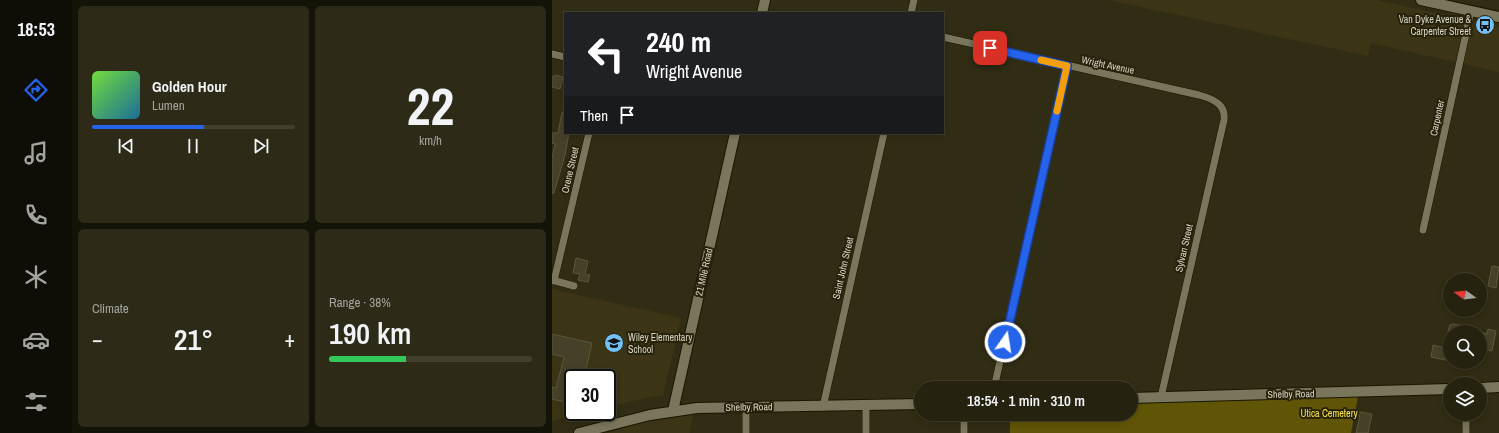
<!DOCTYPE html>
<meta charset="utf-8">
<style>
:root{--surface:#25220f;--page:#2d2a18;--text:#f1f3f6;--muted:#a3a49e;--line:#423f2f;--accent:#2563eb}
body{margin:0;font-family:"Archivo Narrow",sans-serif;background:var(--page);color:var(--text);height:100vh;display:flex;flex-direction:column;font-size:15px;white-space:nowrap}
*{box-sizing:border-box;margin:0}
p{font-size:13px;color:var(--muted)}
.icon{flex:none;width:22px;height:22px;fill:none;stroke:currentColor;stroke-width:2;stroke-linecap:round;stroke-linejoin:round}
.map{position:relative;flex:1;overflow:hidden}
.panel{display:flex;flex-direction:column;gap:6px;padding:6px;background:#141308;width:480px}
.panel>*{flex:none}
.hud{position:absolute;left:12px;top:12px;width:380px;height:122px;border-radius:0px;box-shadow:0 2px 6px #0003,0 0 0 1px var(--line);background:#202124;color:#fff;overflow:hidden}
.needle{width:26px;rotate:284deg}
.buttons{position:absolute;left:891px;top:273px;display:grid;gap:8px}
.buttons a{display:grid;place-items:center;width:44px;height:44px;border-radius:50%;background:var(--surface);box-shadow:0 2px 6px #0003,0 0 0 1px var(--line);font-size:20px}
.speed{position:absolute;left:12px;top:369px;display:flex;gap:8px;font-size:20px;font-weight:700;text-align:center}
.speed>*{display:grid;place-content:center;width:52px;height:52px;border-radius:50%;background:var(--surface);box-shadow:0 2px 6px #0003,0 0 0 1px var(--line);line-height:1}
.speed .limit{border:2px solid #111;border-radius:6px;background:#fff;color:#111}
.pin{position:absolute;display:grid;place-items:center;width:34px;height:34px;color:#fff;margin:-17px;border-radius:8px;box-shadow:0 2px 6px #0006}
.me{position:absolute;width:44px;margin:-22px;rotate:13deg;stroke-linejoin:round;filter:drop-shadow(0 0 3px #0008)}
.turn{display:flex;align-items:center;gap:14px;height:84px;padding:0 16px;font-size:18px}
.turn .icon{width:52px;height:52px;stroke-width:2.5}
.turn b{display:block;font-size:28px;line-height:34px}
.then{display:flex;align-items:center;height:38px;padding:0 16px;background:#0003;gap:8px;font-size:15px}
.big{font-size:30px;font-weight:600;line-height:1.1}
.panel .tile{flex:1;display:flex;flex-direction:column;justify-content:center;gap:6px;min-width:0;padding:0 14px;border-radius:6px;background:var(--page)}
.panel .dial{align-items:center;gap:0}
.dial b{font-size:52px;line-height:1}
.song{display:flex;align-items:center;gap:12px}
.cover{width:48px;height:48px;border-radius:6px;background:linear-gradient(135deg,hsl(100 70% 55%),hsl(200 70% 35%))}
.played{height:4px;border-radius:2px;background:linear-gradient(90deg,var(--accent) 55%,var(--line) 55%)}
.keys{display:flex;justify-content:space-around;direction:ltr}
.heat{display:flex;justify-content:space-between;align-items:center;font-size:22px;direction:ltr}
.charge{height:6px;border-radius:3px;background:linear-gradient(90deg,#34c759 38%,var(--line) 0)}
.panel .tiles{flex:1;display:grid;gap:6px;grid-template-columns:repeat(2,1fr)}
.trip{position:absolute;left:362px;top:381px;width:224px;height:40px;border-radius:20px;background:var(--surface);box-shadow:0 2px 6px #0003,0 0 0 1px var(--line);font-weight:600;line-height:40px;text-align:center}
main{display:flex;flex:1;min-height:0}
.menu{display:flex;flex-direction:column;width:72px;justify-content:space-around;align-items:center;background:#0f0e06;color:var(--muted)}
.menu .icon{width:28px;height:28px}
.menu .on{color:var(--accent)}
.menu b{font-size:18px;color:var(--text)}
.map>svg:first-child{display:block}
</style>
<main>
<nav class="menu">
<b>18:53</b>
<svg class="icon on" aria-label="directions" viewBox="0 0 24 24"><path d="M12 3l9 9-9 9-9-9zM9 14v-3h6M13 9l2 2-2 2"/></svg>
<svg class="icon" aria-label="music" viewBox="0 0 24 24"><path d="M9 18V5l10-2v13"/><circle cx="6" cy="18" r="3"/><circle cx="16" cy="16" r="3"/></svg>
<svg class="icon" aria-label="phone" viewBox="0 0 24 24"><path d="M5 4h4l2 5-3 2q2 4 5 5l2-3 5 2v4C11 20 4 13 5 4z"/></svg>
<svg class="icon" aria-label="climate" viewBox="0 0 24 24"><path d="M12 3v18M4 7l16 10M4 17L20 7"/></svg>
<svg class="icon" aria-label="car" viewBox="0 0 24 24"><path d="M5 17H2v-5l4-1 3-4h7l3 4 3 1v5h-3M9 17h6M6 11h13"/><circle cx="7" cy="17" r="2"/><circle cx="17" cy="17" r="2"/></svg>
<svg class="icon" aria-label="filters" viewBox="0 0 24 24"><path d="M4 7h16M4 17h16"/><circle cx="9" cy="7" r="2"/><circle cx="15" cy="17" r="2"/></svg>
</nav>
<section class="panel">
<div class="tiles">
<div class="tile">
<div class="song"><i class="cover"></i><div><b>Golden Hour</b><p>Lumen</p></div></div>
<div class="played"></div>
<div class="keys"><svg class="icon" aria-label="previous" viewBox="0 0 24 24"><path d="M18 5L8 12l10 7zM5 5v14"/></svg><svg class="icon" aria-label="pause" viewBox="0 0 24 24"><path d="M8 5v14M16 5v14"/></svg><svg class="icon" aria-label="next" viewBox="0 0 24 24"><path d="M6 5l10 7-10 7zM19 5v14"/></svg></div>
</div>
<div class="tile dial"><b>22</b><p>km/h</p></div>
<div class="tile"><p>Climate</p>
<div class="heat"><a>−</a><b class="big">21°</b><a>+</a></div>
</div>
<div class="tile"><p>Range · 38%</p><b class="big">190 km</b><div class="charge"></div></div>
</div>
</section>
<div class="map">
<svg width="947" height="433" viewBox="0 0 947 433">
<rect width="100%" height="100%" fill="#312d14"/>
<path fill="#3b3515" d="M556 0H825L947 27V72L819 43 816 56Z
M0 289 129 318 111 396H103L55 407V378H21V412H37L0 421Z
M141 415 137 433H56L92 422Z"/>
<path fill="#605506" d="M807 392 799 433H458V414H579V398Z"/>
<path fill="#454128" stroke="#5a563c" d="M3 75 11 77 8 89 0 87V77H2Z
M10 112H13V133H17L13 155 2 193H0V158L3 144 0 143V133H6Z
M24 258 36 261 33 274 38 275 36 282 26 280 28 274 21 273Z
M940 266 947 267 944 288 936 286Z
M902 324 925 329V332L896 331 898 325Z
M936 329 944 331 940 351 930 349 931 344H929L931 333 935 334Z
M0 334 40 343 32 378H21V404L0 399V387L4 388 12 357 0 354Z
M881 345 898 349V361L879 357Z
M62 384 65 396 55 398V385Z
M790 409 820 414 816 433H804L808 416H790Z"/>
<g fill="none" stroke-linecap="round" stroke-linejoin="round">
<g stroke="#191500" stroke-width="8">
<path id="street" d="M359 13 362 0
M391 37 647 95C661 99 674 104 672 120L609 397
M0 54 13 57
M871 230 919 11
M0 280 22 286
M2 281 37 133
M442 388 515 66
M314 405V433
M194 406V433
M271 407 332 133
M914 414V433
M412 433V414"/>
</g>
<g stroke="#191500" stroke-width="12">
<path id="secondary" d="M869 0 947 17
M210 13 213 0
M928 388 947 387
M579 398 898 389
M121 411 183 133
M27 433 98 415 145 408 369 404"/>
</g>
<use href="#street" stroke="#7a765b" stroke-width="7"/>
<use href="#secondary" stroke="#7a765b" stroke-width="10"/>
</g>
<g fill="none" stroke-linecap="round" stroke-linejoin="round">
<g stroke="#184099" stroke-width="10">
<path id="route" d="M438 48 515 66 453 342"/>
</g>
<use href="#route" stroke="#2563eb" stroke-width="7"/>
<path stroke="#f59e0b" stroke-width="7" d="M489 60 515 66 505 111"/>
</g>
<defs>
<g id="bus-disc" transform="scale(1)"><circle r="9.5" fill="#74c0f6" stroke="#27230a"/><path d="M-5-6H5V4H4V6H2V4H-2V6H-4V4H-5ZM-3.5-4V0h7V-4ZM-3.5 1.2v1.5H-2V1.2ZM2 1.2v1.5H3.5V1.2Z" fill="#111"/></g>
<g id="school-disc" transform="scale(1)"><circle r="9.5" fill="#74c0f6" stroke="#27230a"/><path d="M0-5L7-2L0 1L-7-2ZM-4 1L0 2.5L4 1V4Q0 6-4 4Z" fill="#111"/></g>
</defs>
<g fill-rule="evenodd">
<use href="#bus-disc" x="933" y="25"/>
<use href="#school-disc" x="62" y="343"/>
</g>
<g text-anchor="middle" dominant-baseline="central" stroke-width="4" stroke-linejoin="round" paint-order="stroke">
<g font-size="10" fill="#d5d3c4" stroke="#27230a" text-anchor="end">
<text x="919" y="19">Van Dyke Avenue &amp;<tspan x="919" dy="12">Carpenter Street</tspan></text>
<text x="76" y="337" text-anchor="start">Wiley Elementary<tspan x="76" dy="12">School</tspan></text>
</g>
<g font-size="10" fill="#d5d3c4" stroke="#27230a">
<text transform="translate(556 65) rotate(12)">Wright Avenue</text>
<text transform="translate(885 118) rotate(-78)">Carpenter</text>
<text transform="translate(18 170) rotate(-77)">Orene Street</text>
<text transform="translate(632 248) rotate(-77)">Sylvan Street</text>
<text transform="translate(291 268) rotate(-77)">Saint John Street</text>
<text transform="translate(152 272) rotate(-77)">21 Mile Road</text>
<text transform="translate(739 394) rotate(-1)">Shelby Road</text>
<text transform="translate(197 407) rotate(-1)">Shelby Road</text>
</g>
<g font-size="10" fill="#f9e252" stroke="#27230a">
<text x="777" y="413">Utica Cemetery</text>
</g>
</g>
</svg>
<div class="buttons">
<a><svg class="needle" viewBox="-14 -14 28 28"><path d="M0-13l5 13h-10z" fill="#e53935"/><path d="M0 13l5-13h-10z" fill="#a3a49e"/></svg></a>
<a><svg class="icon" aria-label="search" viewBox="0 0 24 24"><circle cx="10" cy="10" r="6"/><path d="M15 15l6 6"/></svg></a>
<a><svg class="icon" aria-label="layers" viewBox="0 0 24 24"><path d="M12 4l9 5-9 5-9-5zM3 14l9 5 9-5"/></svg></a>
</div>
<div class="speed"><div class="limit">30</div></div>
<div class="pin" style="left:438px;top:48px;background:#d93025"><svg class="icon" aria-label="arrive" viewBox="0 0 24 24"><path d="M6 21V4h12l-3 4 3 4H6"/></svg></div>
<svg class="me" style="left:453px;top:342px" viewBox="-20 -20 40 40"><circle r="17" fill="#2563eb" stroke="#fff" stroke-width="3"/><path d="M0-11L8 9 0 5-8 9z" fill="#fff"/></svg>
<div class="trip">18:54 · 1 min · 310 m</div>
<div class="hud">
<div class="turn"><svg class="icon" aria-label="left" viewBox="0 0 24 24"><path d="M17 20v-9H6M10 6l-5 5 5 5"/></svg><div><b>240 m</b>Wright Avenue</div></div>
<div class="then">Then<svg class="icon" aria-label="arrive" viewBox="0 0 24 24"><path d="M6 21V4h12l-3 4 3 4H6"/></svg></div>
</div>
</div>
</main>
